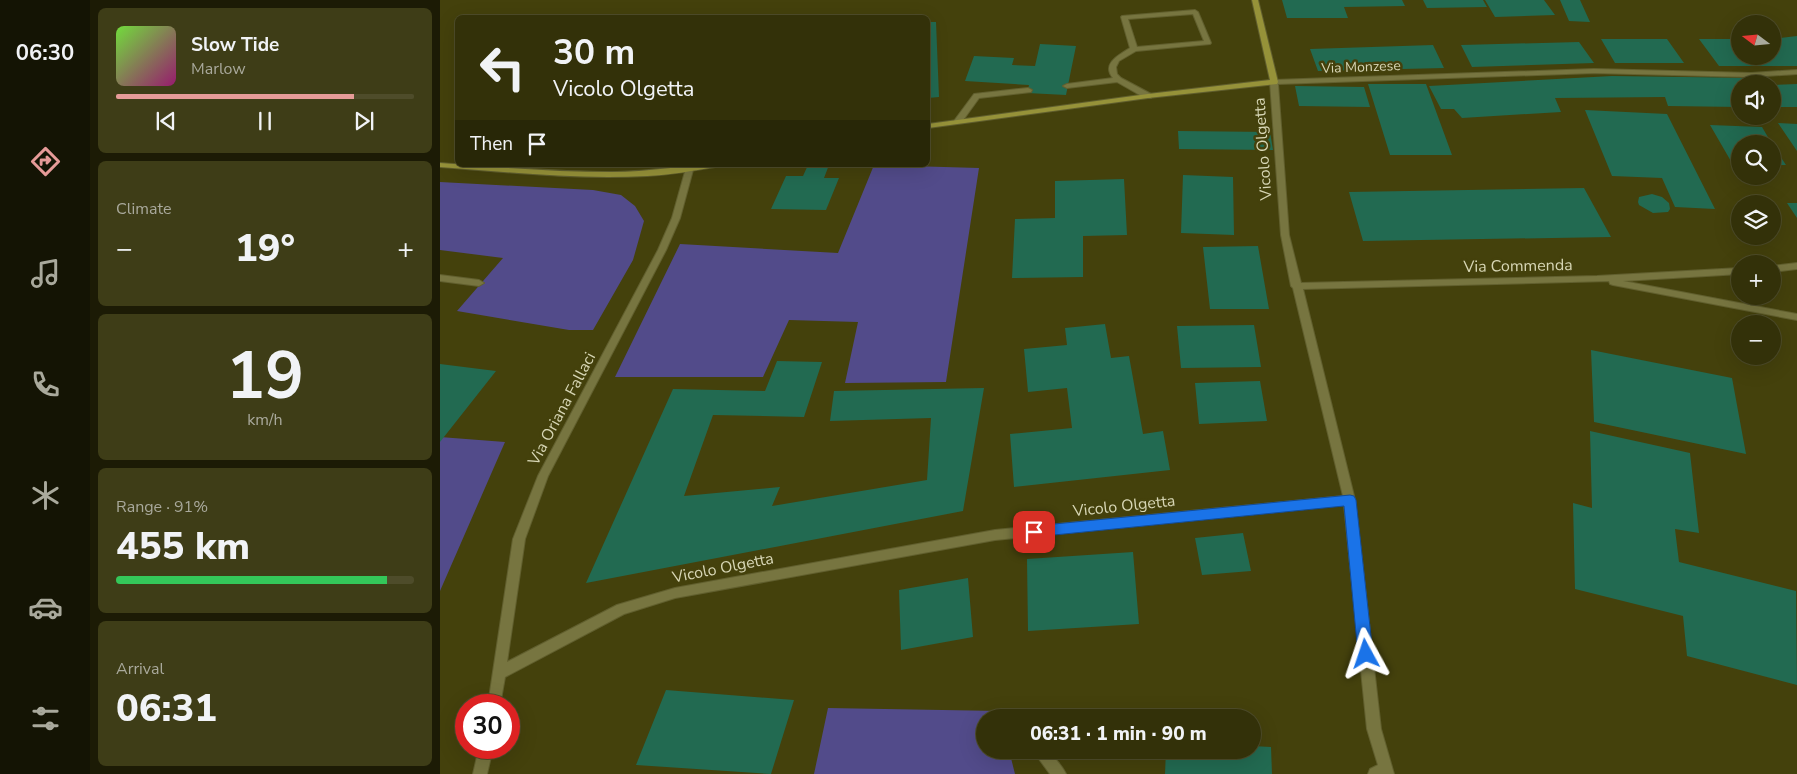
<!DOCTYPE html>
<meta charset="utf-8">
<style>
:root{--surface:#333109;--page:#3e3d17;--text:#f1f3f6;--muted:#a9a99c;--line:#4e4c2a;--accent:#e69b98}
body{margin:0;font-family:"Nunito Sans",sans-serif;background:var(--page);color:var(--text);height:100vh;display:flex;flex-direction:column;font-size:19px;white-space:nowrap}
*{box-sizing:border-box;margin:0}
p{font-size:16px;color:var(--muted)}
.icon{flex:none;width:28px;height:28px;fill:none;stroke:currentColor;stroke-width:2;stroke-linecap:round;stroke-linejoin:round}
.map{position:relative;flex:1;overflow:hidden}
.side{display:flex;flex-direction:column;gap:8px;padding:8px;background:#1c1b05;width:350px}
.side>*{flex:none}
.banner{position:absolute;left:15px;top:15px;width:475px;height:152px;border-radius:8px;box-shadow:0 5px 20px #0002,0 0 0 1px var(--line);background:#333109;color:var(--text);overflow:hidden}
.needle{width:32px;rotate:286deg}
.tools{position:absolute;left:1291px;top:15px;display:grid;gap:10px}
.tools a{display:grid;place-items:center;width:50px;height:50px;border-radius:50%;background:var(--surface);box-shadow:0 5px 20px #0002,0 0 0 1px var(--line);font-size:25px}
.speed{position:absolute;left:15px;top:694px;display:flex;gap:10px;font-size:25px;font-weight:700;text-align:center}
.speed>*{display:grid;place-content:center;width:65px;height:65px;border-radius:50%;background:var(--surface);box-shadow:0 5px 20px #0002,0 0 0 1px var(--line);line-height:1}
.speed .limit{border:8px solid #d22;background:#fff;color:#111}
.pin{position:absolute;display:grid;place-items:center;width:42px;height:42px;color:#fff;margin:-21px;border-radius:10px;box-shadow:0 2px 8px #0006}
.me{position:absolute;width:55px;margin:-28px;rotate:355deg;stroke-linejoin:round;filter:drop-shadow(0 0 4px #0008)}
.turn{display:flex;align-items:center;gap:18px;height:105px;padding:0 15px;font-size:22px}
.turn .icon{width:65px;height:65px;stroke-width:2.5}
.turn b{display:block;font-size:35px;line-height:42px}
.then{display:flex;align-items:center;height:48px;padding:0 15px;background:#0003;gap:10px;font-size:19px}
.big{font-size:38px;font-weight:800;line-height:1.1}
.side .tile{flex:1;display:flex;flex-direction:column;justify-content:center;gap:8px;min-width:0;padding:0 18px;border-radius:8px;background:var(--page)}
.side .dial{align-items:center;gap:0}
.dial b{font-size:65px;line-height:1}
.song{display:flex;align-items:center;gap:15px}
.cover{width:60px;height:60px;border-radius:8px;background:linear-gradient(135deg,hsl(100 70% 55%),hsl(320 70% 35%))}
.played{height:5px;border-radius:2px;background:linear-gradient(90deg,var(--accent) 80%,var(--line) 80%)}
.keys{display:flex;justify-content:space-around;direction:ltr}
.heat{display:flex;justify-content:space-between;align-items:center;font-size:28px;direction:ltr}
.charge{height:8px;border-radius:4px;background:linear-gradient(90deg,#34c759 91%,var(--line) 0)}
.trip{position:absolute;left:536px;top:709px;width:285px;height:50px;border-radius:25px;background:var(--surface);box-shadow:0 5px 20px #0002,0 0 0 1px var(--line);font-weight:800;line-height:50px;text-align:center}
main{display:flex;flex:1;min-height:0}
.tabs{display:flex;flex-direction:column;width:90px;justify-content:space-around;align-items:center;background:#141404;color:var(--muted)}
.tabs .icon{width:35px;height:35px}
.tabs .selected{color:var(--accent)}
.tabs b{font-size:22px;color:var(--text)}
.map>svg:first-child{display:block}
</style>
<main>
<nav class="tabs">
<b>06:30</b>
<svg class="icon selected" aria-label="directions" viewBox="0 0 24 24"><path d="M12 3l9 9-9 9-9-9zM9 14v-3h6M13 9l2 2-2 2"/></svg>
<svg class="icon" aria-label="music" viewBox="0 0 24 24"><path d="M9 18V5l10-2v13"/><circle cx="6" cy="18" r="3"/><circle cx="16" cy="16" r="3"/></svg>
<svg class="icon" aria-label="phone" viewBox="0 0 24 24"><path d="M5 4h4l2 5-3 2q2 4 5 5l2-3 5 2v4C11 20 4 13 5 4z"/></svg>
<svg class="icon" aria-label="climate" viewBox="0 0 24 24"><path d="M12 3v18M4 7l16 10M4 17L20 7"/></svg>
<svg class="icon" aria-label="car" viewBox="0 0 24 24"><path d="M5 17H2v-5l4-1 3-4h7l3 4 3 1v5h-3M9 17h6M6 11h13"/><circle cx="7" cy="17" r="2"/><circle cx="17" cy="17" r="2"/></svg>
<svg class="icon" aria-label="filters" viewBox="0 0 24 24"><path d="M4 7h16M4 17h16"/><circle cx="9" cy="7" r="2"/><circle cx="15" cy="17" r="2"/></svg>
</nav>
<section class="side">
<div class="tile">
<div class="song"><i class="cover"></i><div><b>Slow Tide</b><p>Marlow</p></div></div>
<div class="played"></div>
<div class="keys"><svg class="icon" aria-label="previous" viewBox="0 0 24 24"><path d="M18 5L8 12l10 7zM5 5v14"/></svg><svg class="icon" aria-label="pause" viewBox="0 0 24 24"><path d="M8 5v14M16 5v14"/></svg><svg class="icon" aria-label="next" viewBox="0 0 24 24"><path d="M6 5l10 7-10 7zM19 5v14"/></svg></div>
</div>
<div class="tile"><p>Climate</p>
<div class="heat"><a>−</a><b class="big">19°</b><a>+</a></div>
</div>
<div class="tile dial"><b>19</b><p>km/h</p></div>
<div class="tile"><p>Range · 91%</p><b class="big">455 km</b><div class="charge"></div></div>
<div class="tile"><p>Arrival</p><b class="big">06:31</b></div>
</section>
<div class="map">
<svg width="1357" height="774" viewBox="0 0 1357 774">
<rect width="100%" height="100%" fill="#44410c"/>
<path fill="#524b8a" d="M434 165 539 168 506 382 405 383 418 322 349 320 323 377H175L240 244 398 253Z
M0 182 153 190 181 195 195 206 204 221 193 260 153 330H129L17 311 63 258 0 250Z
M0 437 65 442 0 591Z
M388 708 560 711 562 717 545 718V750H569L575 774H374Z"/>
<path fill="#226a51" d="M842 0H962L965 6 904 7 908 18H847Z
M983 0H1043L1047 7 987 8Z
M1045 0H1104L1115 15 1055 17Z
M1120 0H1140L1150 22 1129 21Z
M488 22H496L499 97 488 98Z
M1357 36V66H1279L1259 39H1300V56H1332V39Z
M1161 39H1227L1244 63H1175Z
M1139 42 1154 63 1032 67 1021 45Z
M600 44 636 46 626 95 587 93 589 85 525 81 534 56 574 58 572 65 595 66Z
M993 45 1004 68 878 71 870 49Z
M1172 76 1315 78 1317 84H1300V107L1228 106 1225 97 1115 98 1121 112 1022 118 1014 109H1001L989 86Z
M928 84H986L1012 155H950Z
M1357 84V107H1332V85Z
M855 86 924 87 930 107 859 106Z
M1145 110 1227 114 1275 209 1235 207 1222 178 1172 176Z
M1338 123 1357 124V151Z
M1270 125 1322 127 1332 144H1300V164L1292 163Z
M738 131 830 132 833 150 739 149Z
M1332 144 1346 165H1332Z
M368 165H389L384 178H399L386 210 331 209 346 176H363Z
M743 175 793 177 794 235 741 233Z
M684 179 687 235 643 236V277L572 278 575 219 615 218V181Z
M1144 188 1171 237 923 241 909 192Z
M1212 194 1222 197 1229 203 1230 209 1228 212 1213 213 1199 205 1198 202 1199 197Z
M1347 203H1357V218Z
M818 246 829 309H770L763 247Z
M665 324 671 358 689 356 703 434 723 431 730 470 574 487 570 434 632 428 627 388 588 392 584 349 627 345 625 328Z
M814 325 821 367 741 368 737 326Z
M1151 350 1292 378 1306 454 1154 422Z
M337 361 382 362 364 417 273 415 244 496 340 487 332 506 487 480 491 418 390 421 394 391 544 388 523 511 146 583 233 389 325 391Z
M0 364 56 371 0 442Z
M820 381 827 421 759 424 755 383Z
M1150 431 1250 453 1259 533 1235 529 1239 562 1356 591 1357 685 1247 656 1243 616 1135 589 1133 503 1152 508Z
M803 533 811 571 762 575 755 538Z
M693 552 699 624 588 631 587 559Z
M528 578 533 637 461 650 459 590Z
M226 690 354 700 331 774 196 765Z
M812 746 831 747 832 774H725L726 750H812Z"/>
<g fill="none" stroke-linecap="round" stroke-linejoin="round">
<g stroke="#615f2e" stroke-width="2">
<path id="lane" d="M755 10 758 12 771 43 770 44 696 51 679 61 676 67 677 74 681 78 711 94V98H705L677 82 627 88 623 86 627 84 673 78C661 64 679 55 690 48L681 17 682 16ZM753 14 764 41 697 47 688 19Z
M588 88 592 90 591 92 539 98 521 123H515L514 121 534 94Z"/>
</g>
<g stroke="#615f2e" stroke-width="2">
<path id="street" d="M1154 69 1311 73 1357 70V74L1311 77 1154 73 838 84 849 235 861 283 1157 276 1300 268V274L1183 281 1357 314V320L1173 285 1170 284 1169 281 863 289 915 500 941 729 954 774H928L930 769 938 765 927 729 904 505 555 540 235 598 184 614 65 677 60 705H48L73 539 98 476 218 250 232 218 246 168H249L253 170 240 218 226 250 108 476 85 539 67 662 177 605 235 588 555 530 903 496 853 288 851 286 841 235 830 82 834 80Z
M1357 263V269L1332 272V266Z
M0 275 39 280 44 283 39 286 0 281Z
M39 748H53L47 774H33Z
M606 752C614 756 622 766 626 774H610L599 759 601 754Z"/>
</g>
<g stroke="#615f2e" stroke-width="2">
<path id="secondary" d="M812 0H818L838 82 837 84 708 98 488 128V124L708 94 830 80Z
M0 163C55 167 114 172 172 172 208 172 243 165 279 165L275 167C252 171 230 175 207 176 138 180 69 172 0 167Z"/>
</g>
<use href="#lane" fill="#777540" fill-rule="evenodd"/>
<use href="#street" fill="#777540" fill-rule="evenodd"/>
<use href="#secondary" fill="#969239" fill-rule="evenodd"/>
</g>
<path fill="#1a73e8" stroke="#114b97" d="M910 495 914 496 916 500 933 654 930 658 926 660 921 658 918 654 904 506 594 537 590 535 588 532 590 528 594 526Z"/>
<g text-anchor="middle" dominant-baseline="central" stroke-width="5" stroke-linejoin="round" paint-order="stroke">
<g font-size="14" fill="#d7d6b5" stroke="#44410c">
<text transform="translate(921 67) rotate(-2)">Via Monzese</text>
</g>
<g font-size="16" fill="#d7d6b5" stroke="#44410c">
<text transform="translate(823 149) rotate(-94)">Vicolo Olgetta</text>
<text transform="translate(1078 266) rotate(-1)">Via Commenda</text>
<text transform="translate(122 409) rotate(-62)">Via Oriana Fallaci</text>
<text transform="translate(684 506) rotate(-6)">Vicolo Olgetta</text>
<text transform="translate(283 568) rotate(-11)">Vicolo Olgetta</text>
</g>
</g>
</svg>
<div class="tools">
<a><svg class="needle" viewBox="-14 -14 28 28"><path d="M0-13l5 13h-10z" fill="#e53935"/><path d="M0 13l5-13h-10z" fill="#a9a99c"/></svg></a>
<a><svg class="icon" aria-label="sound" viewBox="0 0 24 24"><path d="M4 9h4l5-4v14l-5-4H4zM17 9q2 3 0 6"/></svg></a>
<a><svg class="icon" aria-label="search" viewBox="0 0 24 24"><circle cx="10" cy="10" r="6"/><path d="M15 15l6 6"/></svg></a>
<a><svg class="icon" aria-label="layers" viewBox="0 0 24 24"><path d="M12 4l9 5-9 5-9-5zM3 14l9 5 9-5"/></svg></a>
<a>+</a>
<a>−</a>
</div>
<div class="speed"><div class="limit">30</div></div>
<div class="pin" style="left:594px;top:532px;background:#d93025"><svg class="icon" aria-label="arrive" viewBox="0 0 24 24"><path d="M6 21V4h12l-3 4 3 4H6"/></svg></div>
<svg class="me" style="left:926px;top:654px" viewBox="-20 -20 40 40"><path d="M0-17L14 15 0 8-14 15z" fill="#1a73e8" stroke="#fff" stroke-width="4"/></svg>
<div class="trip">06:31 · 1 min · 90 m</div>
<div class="banner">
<div class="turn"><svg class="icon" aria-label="left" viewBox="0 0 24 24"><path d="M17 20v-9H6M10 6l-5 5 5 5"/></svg><div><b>30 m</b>Vicolo Olgetta</div></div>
<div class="then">Then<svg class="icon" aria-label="arrive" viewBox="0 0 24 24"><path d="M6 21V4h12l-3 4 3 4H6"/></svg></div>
</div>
</div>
</main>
